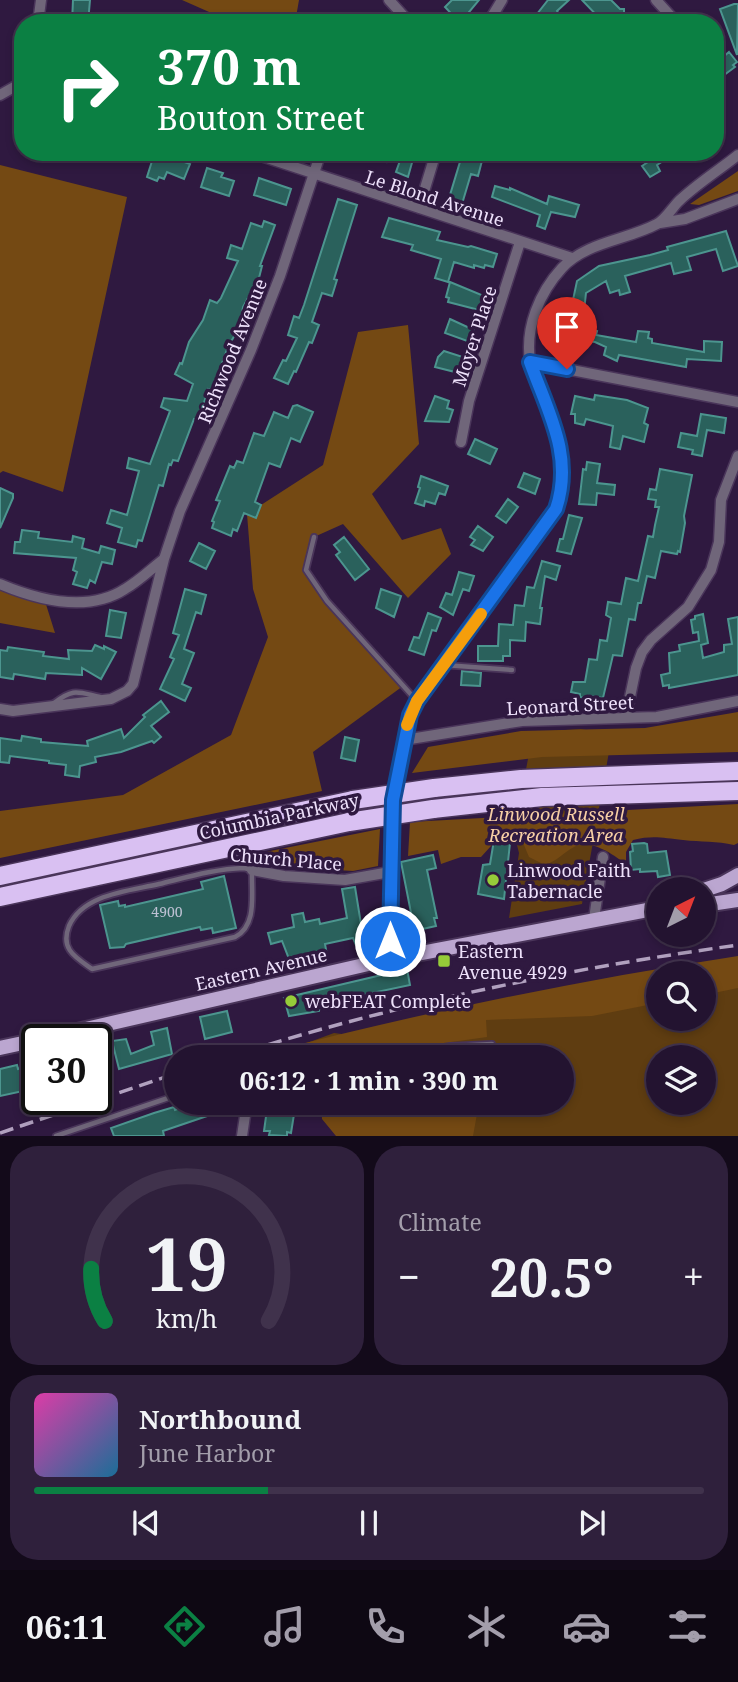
<!DOCTYPE html>
<meta charset="utf-8">
<style>
:root{--surface:#231330;--page:#2f203c;--text:#f1f3f6;--muted:#a39eab;--line:#40324c;--accent:#0b8043}
body{margin:0;font-family:"Noto Serif",serif;background:var(--page);color:var(--text);height:100vh;display:flex;flex-direction:column;font-size:26px;white-space:nowrap}
*{box-sizing:border-box;margin:0}
p{font-size:23px;color:var(--muted)}
.icon{flex:none;width:38px;height:38px;fill:none;stroke:currentColor;stroke-width:2;stroke-linecap:round;stroke-linejoin:round}
.map{position:relative;height:1136px;overflow:hidden}
.drawer{display:flex;flex-direction:column;gap:10px;padding:10px;background:#130a1a;flex:1}
.drawer>*{flex:none}
.hud{position:absolute;left:14px;top:14px;width:710px;height:147px;border-radius:28px;box-shadow:0 4px 10px #0003,0 0 0 2px var(--line);background:#0b8043;color:#fff;overflow:hidden}
.needle{width:46px;rotate:42deg}
.controls{position:absolute;left:646px;top:877px;display:grid;gap:14px}
.controls a{display:grid;place-items:center;width:70px;height:70px;border-radius:50%;background:var(--surface);box-shadow:0 4px 10px #0003,0 0 0 2px var(--line);font-size:35px}
.speed{position:absolute;left:21px;top:1024px;display:flex;gap:14px;font-size:35px;font-weight:700;text-align:center}
.speed>*{display:grid;place-content:center;width:91px;height:91px;border-radius:50%;background:var(--surface);box-shadow:0 4px 10px #0003,0 0 0 2px var(--line);line-height:1}
.speed .limit{border:4px solid #111;border-radius:10px;background:#fff;color:#111}
.pin{position:absolute;display:grid;place-items:center;width:60px;height:60px;color:#fff;margin:-72px -30px;border-radius:50% 50% 50% 0;rotate:-45deg;box-shadow:0 0 7px #0007}
.pin .icon{rotate:45deg}
.me{position:absolute;width:77px;margin:-38px;rotate:0deg;stroke-linejoin:round;filter:drop-shadow(0 0 5px #0008)}
.turn{display:flex;align-items:center;gap:24px;height:147px;padding:0 28px;font-size:32px}
.turn .icon{width:91px;height:91px;stroke-width:2.5}
.turn b{display:block;font-size:49px;line-height:60px}
.big{font-size:52px;font-weight:700;line-height:1.1}
.drawer .widget{flex:1;display:flex;flex-direction:column;justify-content:center;gap:10px;min-width:0;padding:0 24px;border-radius:28px;background:var(--page)}
.drawer .dial{align-items:center;gap:0}
.dial svg{height:182px;overflow:visible;fill:none;stroke:var(--line);stroke-width:7;stroke-linecap:round;text-anchor:middle}
.dial text{fill:var(--text);stroke:none}
.song{display:flex;align-items:center;gap:21px}
.cover{width:84px;height:84px;border-radius:10px;background:linear-gradient(135deg,hsl(320 70% 55%),hsl(200 70% 35%))}
.played{height:7px;border-radius:4px;background:linear-gradient(90deg,var(--accent) 35%,var(--line) 35%)}
.keys{display:flex;justify-content:space-around;direction:ltr}
.heat{display:flex;justify-content:space-between;align-items:center;font-size:38px;direction:ltr}
.drawer .tiles{flex:1;display:grid;gap:10px;grid-template-columns:1fr 1fr}
.widget:last-child{grid-column:span 2}
.trip{position:absolute;left:164px;top:1045px;width:410px;height:70px;border-radius:35px;background:var(--surface);box-shadow:0 4px 10px #0003,0 0 0 2px var(--line);font-weight:700;line-height:70px;text-align:center}
.tabs{display:flex;height:112px;justify-content:space-around;align-items:center;background:#0e0813;color:var(--muted)}
.tabs .icon{width:49px;height:49px}
.tabs .on{color:var(--accent)}
.tabs b{font-size:32px;color:var(--text)}
.map>svg:first-child{display:block}
</style>
<div class="map">
<svg width="738" height="1136" viewBox="0 0 738 1136">
<rect width="100%" height="100%" fill="#2f1940"/>
<path fill="#5f3d11" fill-rule="evenodd" d="M581 729 612 735 582 904 509 918 519 853 516 841 513 839 533 732Z
M738 967V1136H386L351 1103 562 1102V1057H269L334 1033 388 1040 658 980V1018H704L703 973ZM658 1057H704V1102H658Z"/>
<path fill="#744913" d="M182 0H299L295 23H234Z
M0 165 127 197 63 492 3 471 0 473Z
M738 171V191L699 205 690 204Z
M408 325 419 444 372 494 402 540 441 528 451 554 408 598 343 524 314 537 306 570 316 586 403 686 313 752 322 791 0 858V811L123 795 231 735 268 637 253 589 247 514 323 465 358 332Z
M0 584 44 598 55 633 0 623Z
M738 712V752L542 757 412 773 428 747 521 731 645 728Z
M738 804V843L734 845C717 841 701 842 683 840 663 838 653 835 633 840L626 852V864C612 854 590 838 574 847 563 853 557 861 545 865L529 857 521 838 501 835 481 857H461L441 864 438 850 408 856 410 822Z
M380 829 378 866 353 871 255 865 250 855Z
M738 956V988L704 995V973H658V1003L592 1016 486 1020 487 1037 344 1057 254 1056C414 1014 575 981 738 956Z
M321 1103V1102L479 1103 473 1136H336L322 1119Z"/>
<path fill="#2a615c" stroke="#4c958f" stroke-width="2" d="M73 0H90L88 23H72Z
M452 0H479L460 23 445 7Z
M548 0H569L557 11 559 14 555 18 560 23H530Z
M582 0H611L620 9H624V21L604 23Z
M734 4H738L737 55 720 9Z
M729 52 737 62 733 65 735 67 716 81V63Z
M381 152H415L408 177 396 172 402 155 387 162 380 157Z
M463 152 483 157 478 176 471 174 462 204 450 200V195Z
M655 152H677L657 165 660 171 650 177 642 166 651 160 649 156Z
M165 155 190 164 184 179 167 172 164 179 159 177 157 181 147 177 153 158 163 161Z
M207 168 223 173 221 177 234 181 229 196 201 187Z
M259 178 291 189 286 205 254 195Z
M495 186 510 190V188L547 204 549 196 579 205 575 217 551 212 545 229 537 226 540 215 492 197Z
M338 199 357 205 334 279 337 280 332 296 322 293 312 322 319 325 312 343 309 342 296 372 294 371 288 384 274 378 283 360 286 361 297 338 288 335 294 316 299 318 304 305Z
M389 218 440 232 437 240 468 247 471 246 497 254 493 267 485 265 484 268 474 265V268L454 262 448 282 435 278 441 259 411 250 413 245 382 237Z
M264 221 275 225 260 266H262L259 278 243 307 240 326 228 347 212 390 208 389 199 420 194 419 178 461 173 460 171 465 169 464 163 486 159 485 142 541 138 540 136 547 118 542 122 528 107 523 111 510 127 515 139 471 127 468 129 458 150 464 170 411 161 407 164 398 187 401 193 384 175 374 180 363 182 364 189 342 203 320 210 300 217 303 221 298 238 261 227 258 231 245 242 249 251 223 262 227Z
M726 231 738 266 723 271 716 249 687 257 691 270 674 274 671 263 625 276 630 292 620 295 619 290 610 293 606 281 586 293 582 329 597 331 596 335 636 342 638 331 649 332 648 338 652 339V343L704 352V341L722 342 721 361 687 359 686 367 619 355 617 361 604 355 606 347 595 342 577 339 572 342 553 339V334H550L552 324 558 325 565 299 573 300 577 281 599 266 650 255 668 250 667 247Z
M450 282 484 296 482 301 485 303 483 311 448 302 449 298 446 297Z
M450 319 474 330 470 342 445 333Z
M444 351 466 358 459 373 435 367 438 357Z
M595 395 627 400 648 408 644 423 648 425 644 442 623 436 620 449 610 447 613 426 586 419 584 425 575 423V414H571L575 396 594 400Z
M435 396 449 401 447 408 453 410 449 422 425 421Z
M297 405 313 412 300 442 291 438 280 467 269 463 255 502 261 505 256 518 244 513 237 531 233 529 231 536 212 528 214 522 212 521 220 501 216 500 230 466 234 468 237 461 243 463 254 433 264 436 274 412 288 418 293 406Z
M701 414 726 418 724 433 707 430 702 456 692 454 693 450 678 447 681 433 697 436Z
M475 439 497 449 490 464 468 454Z
M587 462 600 464 597 483 615 485 614 495 597 493 596 505 579 504 583 469 586 470Z
M660 469 692 475 684 516 685 523 680 552 678 551 677 554 661 551 655 578 647 576 641 603H638L635 620 629 619 622 656 613 655 603 698 589 696V699L580 697V694L571 692 573 682H585L589 659 597 660 600 640 607 641 611 618 606 615 608 602 621 604 626 578 638 581 648 536 653 537 655 525 659 507H655L656 500 648 499 650 489 656 490Z
M524 473 540 479 535 494 518 487Z
M421 476 448 486 445 495 439 493 435 504 425 501 424 506 415 503 420 488 418 487Z
M0 488 13 494V498L0 528Z
M508 499 518 507 506 523 496 516Z
M569 515 582 518 571 554 557 551 560 539H563Z
M478 526 493 537 483 551 471 545 475 540 470 537Z
M22 530 39 532 38 538 72 542 73 536 84 539 82 548 99 553 101 546 115 550 112 564 102 562 95 583 90 580 87 588 73 584 77 572 73 570 76 558 14 553 15 542H20Z
M344 537 369 569 355 580 336 555 340 552 334 545Z
M199 543 215 551 206 569 190 561Z
M542 561 560 566 556 580 545 576 540 608H542L540 624 526 622 525 641 510 640V656H503V661H478V646H498L499 624 513 625 515 605 524 606 527 587 534 588Z
M459 572 474 576 469 591 463 589 453 615 440 607 446 593 452 595Z
M185 589 206 595 201 614 196 612 184 649 194 653 182 684 191 688 185 701 160 689 174 659 170 657 179 635 173 633Z
M381 589 401 596 394 617 376 608Z
M110 610 126 613 121 638 106 636Z
M428 613 441 618 436 631 432 630 424 655 409 650 414 637 419 638Z
M703 614 708 643 701 645 703 658 724 652V645L732 644 728 619 738 617V675L669 688V685L663 686 661 675 670 673 669 653 680 651 679 645 699 641 698 632 693 633 691 620 695 619V616Z
M95 645 104 649V646L116 652 101 679 82 668V675L46 673 45 679 14 674 13 679 0 677V650L7 651 8 647 44 652 43 656 69 659 68 650 92 651Z
M462 671 481 673 480 686 461 685Z
M161 701 169 712 151 726 161 737 154 743 152 741 121 752 95 757 96 762 80 766 79 777 65 775 66 765 49 763V761L10 756 9 763 0 762V738L21 741 22 736 41 739V742L88 746 87 741 121 729 124 738 145 717 143 715Z
M345 737 359 740 355 761 341 758Z
M494 840 510 843 504 899 478 894 483 865 490 864Z
M644 843 647 844 648 853 666 851 670 875 658 877 657 871 640 872V869L631 870 630 852 633 851 632 844Z
M433 855 436 868 427 870 437 918H434L436 926 418 930 416 922 413 923 401 862Z
M224 876 236 928 213 933 212 928 201 930 200 927 126 944 124 947 110 948 100 905 118 901 119 906 125 905V907L203 889 201 882Z
M355 887 361 924 363 930 372 928 374 937 370 938 371 942 356 945 353 938 325 944 327 955 291 964 282 941 271 944 268 933 294 927 292 915 303 913 305 922 319 919 320 924 347 918 342 889Z
M407 969 410 985 320 1004 319 1011 289 1016 284 998Z
M227 1011 232 1032 205 1039 200 1017Z
M167 1028 172 1054 119 1069 112 1041 126 1039 131 1054 154 1045 151 1032Z
M17 1065 18 1069 22 1068 26 1082 37 1080V1088L0 1096V1069Z
M196 1102 221 1104 199 1112 216 1113 163 1131 164 1136H114L111 1128 154 1113 174 1107 175 1110Z
M268 1102H296L291 1133 287 1132V1136L269 1135 270 1131H264Z"/>
<g fill="none" stroke-linecap="round" stroke-linejoin="round">
<g stroke="#4a355a" stroke-width="8">
<path id="lane" d="M314 537 306 570 327 601 416 700
M444 665 512 670
M54 703C74 688 77 692 100 697
M244 868 252 870C251 893 258 925 235 937L92 969C75 957 60 949 69 926 83 894 129 891 159 884 188 877 215 869 244 868Z
M377 1057 451 1046 492 1044
M56 1136 177 1095"/>
</g>
<g stroke="#4a355a" stroke-width="13">
<path id="street" d="M389 0 410 23
M656 0 677 23
M38 23 41 0
M488 23 502 0
M0 95 23 82
M249 152 572 258
M419 208 436 152
M660 223 685 219 738 199
M530 362 738 402
M461 442 469 401 520 242
M0 584C38 600 88 613 125 589 139 581 151 569 164 559
M0 709 13 711 111 699 127 691 133 684 164 559 180 511 251 350 280 276 321 152
M626 716 636 668 642 652 651 640 688 607 711 570 719 542 721 500 738 456
M404 740 522 721 657 717 738 701
M252 870 284 876 345 880 390 872
M594 919 603 857
M390 959 393 800 410 715 417 701 548 523C577 474 558 440 541 392 537 382 531 371 530 361 525 328 539 293 562 268 586 242 627 240 657 224 666 219 672 208 679 201 697 184 719 170 738 155
M242 1136 247 1102"/>
</g>
<g stroke="#4a355a" stroke-width="18">
<path id="primary" d="M704 890 722 884 738 875
M704 905 738 900
M38 1040 390 959 658 908
M0 1048 37 1040"/>
</g>
<g stroke="#4a355a" stroke-width="21">
<path id="highway" d="M434 788 521 779 738 771
M433 809 542 797 738 791
M0 876 353 800
M0 897 349 822"/>
</g>
<use href="#lane" stroke="#70667a" stroke-width="4.5"/>
<use href="#street" stroke="#70667a" stroke-width="10"/>
<use href="#primary" stroke="#bba6d0" stroke-width="14"/>
<use href="#highway" stroke="#d9c0f2" stroke-width="18"/>
<path stroke="#b1a1bf" stroke-width="3.5" stroke-dasharray="14 7" stroke-linecap="butt" d="M228 1057C394 1004 566 969 738 945
M0 1133 177 1073"/>
<g stroke="#4a355a" stroke-width="21" stroke-linecap="butt">
<path id="highway-bridge" d="M353 800 434 788
M349 822 433 809"/>
</g>
<use href="#highway-bridge" stroke="#d9c0f2" stroke-width="18"/>
</g>
<g fill="none" stroke-linecap="round" stroke-linejoin="round">
<g stroke="#114b97" stroke-width="18">
<path id="route" d="M390 941 393 800 410 715 417 701 556 509C574 456 548 412 530 362L567 369"/>
</g>
<use href="#route" stroke="#1a73e8" stroke-width="12"/>
<path stroke="#f59e0b" stroke-width="12" d="M407 725 417 701 481 614"/>
</g>
<g fill="#96cc39" stroke="#2f1940" stroke-width="2.5">
<circle cx="493" cy="880" r="7"/>
<rect x="437" y="954" width="14" height="14" rx="3.5"/>
<circle cx="291" cy="1001" r="7"/>
</g>
<g text-anchor="middle" dominant-baseline="central" stroke-width="7" stroke-linejoin="round" paint-order="stroke">
<g font-size="14" fill="#bdc1d3">
<text x="167" y="911">4900</text>
</g>
<g font-size="18" fill="#eee1fb" stroke="#2f1940">
<text transform="translate(435 198) rotate(18)">Le Blond Avenue</text>
<text transform="translate(474 336) rotate(-72)">Moyer Place</text>
<text transform="translate(232 351) rotate(-68)">Richwood Avenue</text>
<text transform="translate(570 705) rotate(-3)">Leonard Street</text>
<text transform="translate(279 816) rotate(-12)">Columbia Parkway</text>
<text transform="translate(286 859) rotate(5)">Church Place</text>
<text transform="translate(261 969) rotate(-13)">Eastern Avenue</text>
</g>
<g font-size="18" font-style="italic" fill="#f7cfa5" stroke="#2f1940">
<text x="556" y="814">Linwood Russell<tspan x="556" dy="21">Recreation Area</tspan></text>
</g>
<g font-size="18" fill="#eee1fb" stroke="#2f1940" text-anchor="start">
<text x="507" y="870">Linwood Faith<tspan x="507" dy="21">Tabernacle</tspan></text>
<text x="458" y="951">Eastern<tspan x="458" dy="21">Avenue 4929</tspan></text>
<text x="305" y="1001">webFEAT Complete</text>
</g>
</g>
</svg>
<div class="controls">
<a><svg class="needle" viewBox="-14 -14 28 28"><path d="M0-13l5 13h-10z" fill="#e53935"/><path d="M0 13l5-13h-10z" fill="#a39eab"/></svg></a>
<a><svg class="icon" aria-label="search" viewBox="0 0 24 24"><circle cx="10" cy="10" r="6"/><path d="M15 15l6 6"/></svg></a>
<a><svg class="icon" aria-label="layers" viewBox="0 0 24 24"><path d="M12 4l9 5-9 5-9-5zM3 14l9 5 9-5"/></svg></a>
</div>
<div class="speed"><div class="limit">30</div></div>
<div class="pin" style="left:567px;top:369px;background:#d93025"><svg class="icon" aria-label="arrive" viewBox="0 0 24 24"><path d="M6 21V4h12l-3 4 3 4H6"/></svg></div>
<svg class="me" style="left:390px;top:941px" viewBox="-20 -20 40 40"><circle r="17" fill="#1a73e8" stroke="#fff" stroke-width="3"/><path d="M0-11L8 9 0 5-8 9z" fill="#fff"/></svg>
<div class="trip">06:12 · 1 min · 390 m</div>
<div class="hud">
<div class="turn"><svg class="icon" aria-label="right" viewBox="0 0 24 24"><path d="M7 20v-9h11M14 6l5 5-5 5"/></svg><div><b>370 m</b>Bouton Street</div></div>
</div>
</div>
<section class="drawer">
<div class="tiles">
<div class="widget dial"><svg viewBox="0 0 100 80">
<path d="M14 69A42 42 0 1 1 86 69"/>
<path d="M14 69A42 42 0 0 1 8 46" stroke="#0b8043"/>
<text x="50" y="56" font-size="32" font-weight="700">19</text>
<text x="50" y="72" font-size="11">km/h</text>
</svg></div>
<div class="widget"><p>Climate</p>
<div class="heat"><a>−</a><b class="big">20.5°</b><a>+</a></div>
</div>
<div class="widget">
<div class="song"><i class="cover"></i><div><b>Northbound</b><p>June Harbor</p></div></div>
<div class="played"></div>
<div class="keys"><svg class="icon" aria-label="previous" viewBox="0 0 24 24"><path d="M18 5L8 12l10 7zM5 5v14"/></svg><svg class="icon" aria-label="pause" viewBox="0 0 24 24"><path d="M8 5v14M16 5v14"/></svg><svg class="icon" aria-label="next" viewBox="0 0 24 24"><path d="M6 5l10 7-10 7zM19 5v14"/></svg></div>
</div>
</div>
</section>
<nav class="tabs">
<b>06:11</b>
<svg class="icon on" aria-label="directions" viewBox="0 0 24 24"><path d="M12 3l9 9-9 9-9-9zM9 14v-3h6M13 9l2 2-2 2"/></svg>
<svg class="icon" aria-label="music" viewBox="0 0 24 24"><path d="M9 18V5l10-2v13"/><circle cx="6" cy="18" r="3"/><circle cx="16" cy="16" r="3"/></svg>
<svg class="icon" aria-label="phone" viewBox="0 0 24 24"><path d="M5 4h4l2 5-3 2q2 4 5 5l2-3 5 2v4C11 20 4 13 5 4z"/></svg>
<svg class="icon" aria-label="climate" viewBox="0 0 24 24"><path d="M12 3v18M4 7l16 10M4 17L20 7"/></svg>
<svg class="icon" aria-label="car" viewBox="0 0 24 24"><path d="M5 17H2v-5l4-1 3-4h7l3 4 3 1v5h-3M9 17h6M6 11h13"/><circle cx="7" cy="17" r="2"/><circle cx="17" cy="17" r="2"/></svg>
<svg class="icon" aria-label="filters" viewBox="0 0 24 24"><path d="M4 7h16M4 17h16"/><circle cx="9" cy="7" r="2"/><circle cx="15" cy="17" r="2"/></svg>
</nav>
